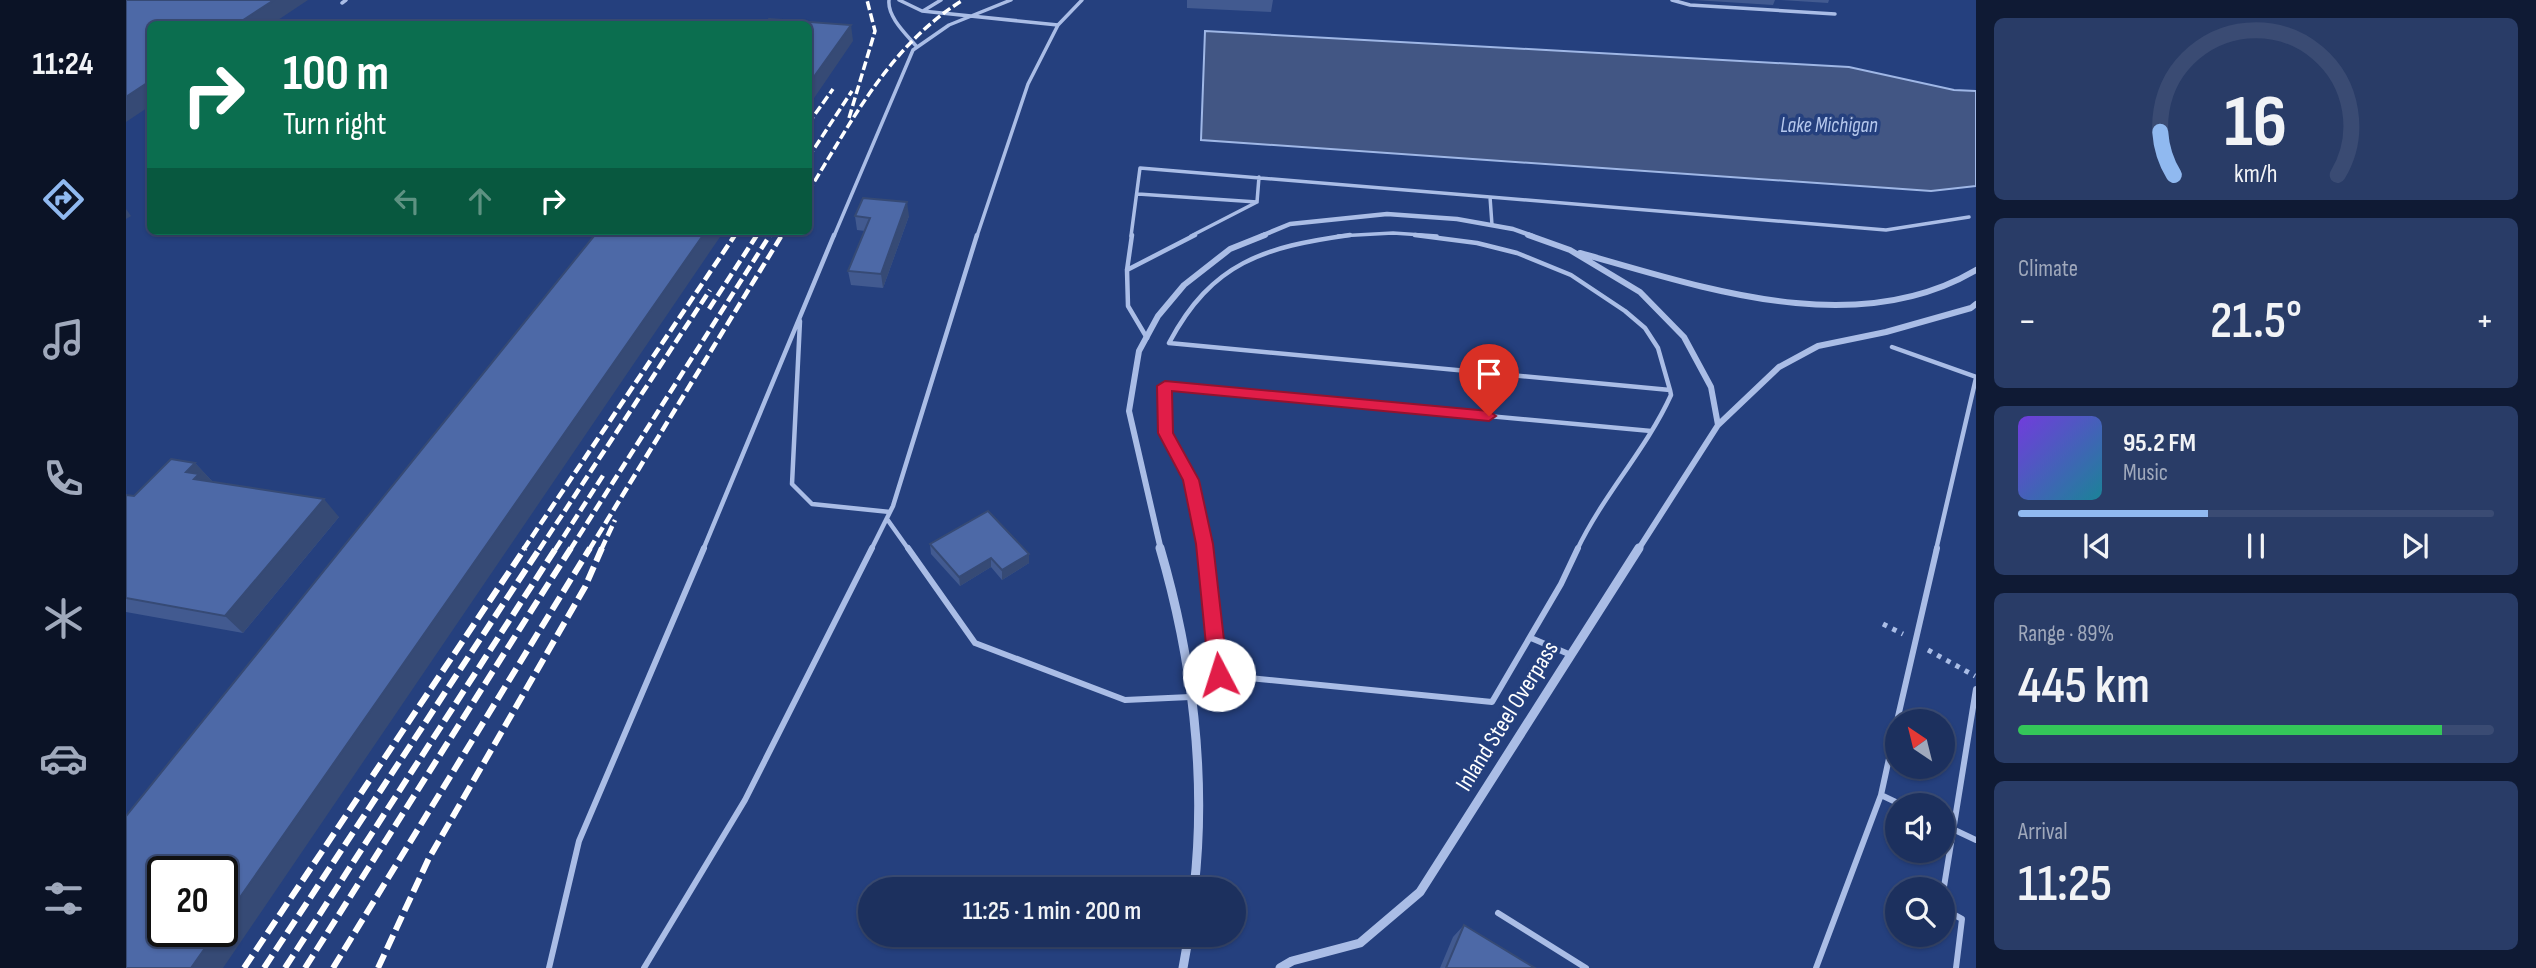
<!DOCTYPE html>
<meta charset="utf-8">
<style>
:root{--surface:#1c305e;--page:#293c67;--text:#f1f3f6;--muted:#a0a9bc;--line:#3a4b73;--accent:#90b9f0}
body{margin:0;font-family:"Sofia Sans Condensed",sans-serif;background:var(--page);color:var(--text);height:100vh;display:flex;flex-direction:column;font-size:26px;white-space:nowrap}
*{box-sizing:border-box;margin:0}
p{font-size:23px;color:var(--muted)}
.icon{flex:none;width:38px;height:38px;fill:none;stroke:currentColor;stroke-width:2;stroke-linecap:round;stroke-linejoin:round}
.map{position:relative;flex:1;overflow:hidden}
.drawer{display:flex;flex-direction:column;gap:18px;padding:18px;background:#0f1a34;width:560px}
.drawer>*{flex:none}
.hud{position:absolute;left:21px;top:21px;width:665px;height:214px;border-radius:10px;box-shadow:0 2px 5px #0004,0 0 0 2px var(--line);background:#0b6e4f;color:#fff;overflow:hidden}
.needle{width:46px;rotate:325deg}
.buttons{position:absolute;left:1759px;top:709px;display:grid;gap:14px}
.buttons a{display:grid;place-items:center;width:70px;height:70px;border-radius:50%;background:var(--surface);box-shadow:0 2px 5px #0004,0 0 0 2px var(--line);font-size:35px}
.speed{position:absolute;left:21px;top:856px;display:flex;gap:14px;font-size:35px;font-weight:700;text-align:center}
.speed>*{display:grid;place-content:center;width:91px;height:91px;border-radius:50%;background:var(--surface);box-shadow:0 2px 5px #0004,0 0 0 2px var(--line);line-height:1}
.speed .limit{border:4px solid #111;border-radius:10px;background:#fff;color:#111}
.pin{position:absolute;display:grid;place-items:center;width:60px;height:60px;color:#fff;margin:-72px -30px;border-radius:50% 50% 50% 0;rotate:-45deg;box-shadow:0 0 7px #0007}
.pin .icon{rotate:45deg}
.me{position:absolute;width:77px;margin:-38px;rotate:355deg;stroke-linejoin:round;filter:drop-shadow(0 0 5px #0008)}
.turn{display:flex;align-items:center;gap:24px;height:147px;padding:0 21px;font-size:32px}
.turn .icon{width:91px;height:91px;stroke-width:2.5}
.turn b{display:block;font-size:49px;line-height:60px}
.lanes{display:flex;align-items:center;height:66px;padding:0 21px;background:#0003;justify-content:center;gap:35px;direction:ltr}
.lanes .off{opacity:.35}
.big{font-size:52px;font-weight:600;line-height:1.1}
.drawer .card{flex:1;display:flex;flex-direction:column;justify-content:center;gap:10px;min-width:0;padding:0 24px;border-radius:10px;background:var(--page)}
.drawer .dial{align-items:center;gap:0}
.dial svg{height:182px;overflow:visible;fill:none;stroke:var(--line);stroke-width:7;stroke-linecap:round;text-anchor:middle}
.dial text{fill:var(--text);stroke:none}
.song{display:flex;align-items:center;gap:21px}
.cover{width:84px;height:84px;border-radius:10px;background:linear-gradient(135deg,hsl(260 70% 55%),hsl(190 70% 35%))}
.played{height:7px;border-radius:4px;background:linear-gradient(90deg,var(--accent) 40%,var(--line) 40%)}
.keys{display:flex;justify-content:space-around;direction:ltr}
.heat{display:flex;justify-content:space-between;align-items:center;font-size:38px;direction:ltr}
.charge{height:10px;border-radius:5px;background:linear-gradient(90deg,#34c759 89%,var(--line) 0)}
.trip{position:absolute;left:732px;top:877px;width:388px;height:70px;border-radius:35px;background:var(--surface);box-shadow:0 2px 5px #0004,0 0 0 2px var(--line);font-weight:600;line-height:70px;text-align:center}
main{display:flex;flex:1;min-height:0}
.dock{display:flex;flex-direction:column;width:126px;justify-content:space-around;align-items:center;background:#0b1326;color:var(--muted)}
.dock .icon{width:49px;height:49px}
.dock .selected{color:var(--accent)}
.dock b{font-size:32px;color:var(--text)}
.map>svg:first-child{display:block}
</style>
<main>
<nav class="dock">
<b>11:24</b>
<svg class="icon selected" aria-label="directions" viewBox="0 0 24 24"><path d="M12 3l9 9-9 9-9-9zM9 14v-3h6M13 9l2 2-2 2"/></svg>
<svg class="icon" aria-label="music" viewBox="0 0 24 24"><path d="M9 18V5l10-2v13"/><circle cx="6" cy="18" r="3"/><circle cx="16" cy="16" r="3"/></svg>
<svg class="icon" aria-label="phone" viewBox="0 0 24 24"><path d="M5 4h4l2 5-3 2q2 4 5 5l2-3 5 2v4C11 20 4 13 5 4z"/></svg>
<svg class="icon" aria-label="climate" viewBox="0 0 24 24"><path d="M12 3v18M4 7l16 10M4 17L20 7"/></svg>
<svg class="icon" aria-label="car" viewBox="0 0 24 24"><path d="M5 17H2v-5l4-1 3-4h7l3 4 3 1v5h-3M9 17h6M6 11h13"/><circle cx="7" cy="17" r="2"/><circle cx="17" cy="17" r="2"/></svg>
<svg class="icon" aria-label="filters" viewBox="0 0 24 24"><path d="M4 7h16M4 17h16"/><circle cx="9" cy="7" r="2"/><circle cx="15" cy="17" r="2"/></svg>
</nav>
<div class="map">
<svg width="1850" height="968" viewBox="0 0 1850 968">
<rect width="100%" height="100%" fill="#25407e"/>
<path fill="#425684" stroke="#9fb7e6" stroke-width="2" d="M1079 31 1723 67 1828 90 1850 91V186L1805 191 1075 140Z"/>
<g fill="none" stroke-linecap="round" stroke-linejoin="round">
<path stroke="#aabde6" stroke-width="5" stroke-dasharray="4.5 6" stroke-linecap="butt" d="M1757 624 1777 634
M1802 650 1849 676"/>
<path stroke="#aabde6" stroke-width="3.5" d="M763 0C761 17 781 35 791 47
M773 0 796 11 932 25 902 84 851 236
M1546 0 1564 5 1709 14
M216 3 220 0
M797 11 815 0
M932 25 956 0
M1012 194 1131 202 1133 177
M1364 197 1760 230 1843 217
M708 236 787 50 823 25 885 0
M1005 236 1014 168 1364 197 1366 225
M1065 236 1131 202
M1212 236 1267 233 1311 236"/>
<path stroke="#aabde6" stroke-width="4.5" d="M1006 235 1001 270 1002 306 1021 338
M1224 235C1138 247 1086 262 1043 343L1544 390
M1289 235 1351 243 1391 253 1445 275 1499 311 1519 328 1532 348 1544 390
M1001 270 1069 235
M674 321 666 484 686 504 764 512
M1766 347 1850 377
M761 519 783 550
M577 550 708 235
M745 550 767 506 851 235
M1080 550 1065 480 1040 433 1039 386 1525 431
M1451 550C1477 495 1520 450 1545 395L1544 390
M1810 550 1850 378"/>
<path stroke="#aabde6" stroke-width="6" d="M782 548 849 643 999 700 1064 697
M1080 548 1093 675
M1405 638 1445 655
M1062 676 1093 675 1366 702 1435 584 1452 548
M1771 721 1811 548
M1755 795 1771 722
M1816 824 1850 840
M1816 899 1850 689
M1816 908 1836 919 1830 968
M1372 913 1460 968
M423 968 453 841 578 548
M518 968 619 800 746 548
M1690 968 1755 795 1776 805"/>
<path stroke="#aabde6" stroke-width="4.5" d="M1135 236 1164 224 1261 214 1331 219 1387 229 1407 236"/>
<path stroke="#aabde6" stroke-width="6" d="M1402 235 1444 250 1514 292 1558 337 1585 387 1592 425 1512 550
M1454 253C1578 288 1730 341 1850 270
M1592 425 1653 367 1692 346 1760 332 1845 308 1850 304
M1035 550 1003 411 1013 351 1032 316 1058 285 1104 249 1139 235"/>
<path stroke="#aabde6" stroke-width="9" d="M1034 548C1066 657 1081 776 1068 889
M1057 968 1063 934
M1154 968 1166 961 1234 943 1294 892 1513 548"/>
<path stroke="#fff" stroke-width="3.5" stroke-dasharray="9 3.5" stroke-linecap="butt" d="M723 118 749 31 741 0
M682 124 707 89
M682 158 726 91
M682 192C726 121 764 45 837 0
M607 236 611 231
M630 236 633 231
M643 236 646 231
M655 236 658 231"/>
<path stroke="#fff" stroke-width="4.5" stroke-dasharray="11 4.5" stroke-linecap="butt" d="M583 309 631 235
M397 550 609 235
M413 550 584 290
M429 550 478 474
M444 550 644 235
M463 550 656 235
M475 550 489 520"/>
<path stroke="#fff" stroke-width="6" stroke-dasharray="15 6" stroke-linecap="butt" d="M118 968 399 548
M138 968 414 548
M159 968 430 548
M179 968 445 548
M207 968 464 548
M252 968 303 858 459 587 476 548"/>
</g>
<path fill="#425a90" d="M1061 0H1147L1145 12 1061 8Z
M1568 0H1649L1647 5Z
M1655 0H1703L1702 3Z
M729 216H783L757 288 725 285 722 271 739 231 731 230Z
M69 463 86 481V482L213 517 117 633 0 612V495L8 496Z
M804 544 903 563 876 580 865 567 834 586 805 554Z
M1338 925 1409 968H1314L1327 937Z"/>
<path fill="#364a75" d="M148 0H182L146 24H111Z
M725 25 727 41 682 107V85Z
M24 81V106L0 122V97Z
M781 202 783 216 757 288 755 274Z
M0 209 5 216 0 219Z
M580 231H598L97 968H65L91 931H96V923Z
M69 463 86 481 83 484 85 497 60 472Z
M198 499 213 517 117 633 99 616Z
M903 554V563L876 580V570Z
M865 558V567L834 586 833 577Z"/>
<path fill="#4d69a7" stroke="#364a75" stroke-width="2" d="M0 0H148L111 24H24V81L0 97Z
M643 19 725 25 682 85V24H639Z
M737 198 781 202 755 274 722 271 744 218 729 216Z
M472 231H580L96 923V872H37V931H91L65 968H0V816Z
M45 459 69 463 60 472 73 474 68 479 198 499 99 616 0 598V495L8 496Z
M862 511 903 554 876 570 865 558 833 577 804 544Z
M1338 925 1409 968H1320Z"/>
<path fill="#e11d48" stroke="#92132f" stroke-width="2" d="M1039 381 1363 411 1370 416 1363 421 1046 391 1047 433 1073 480 1087 544 1102 675 1099 681 1093 683 1086 681 1083 675 1070 544 1057 480 1032 433 1031 386Z"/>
<g text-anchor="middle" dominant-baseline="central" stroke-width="7" stroke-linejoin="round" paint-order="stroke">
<g font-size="21" font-style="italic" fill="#b6c8ed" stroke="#25407e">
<text x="1703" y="125">Lake Michigan</text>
</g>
<g font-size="24" fill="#fff" stroke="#25407e">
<text transform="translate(1381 716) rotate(-58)">Inland Steel Overpass</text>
</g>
</g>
</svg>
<div class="buttons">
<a><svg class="needle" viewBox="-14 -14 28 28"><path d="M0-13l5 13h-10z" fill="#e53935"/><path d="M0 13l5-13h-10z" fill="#a0a9bc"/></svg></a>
<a><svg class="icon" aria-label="sound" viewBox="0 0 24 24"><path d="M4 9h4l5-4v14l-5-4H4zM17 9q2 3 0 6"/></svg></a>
<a><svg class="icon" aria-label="search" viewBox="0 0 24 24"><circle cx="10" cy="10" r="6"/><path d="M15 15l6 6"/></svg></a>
</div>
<div class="speed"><div class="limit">20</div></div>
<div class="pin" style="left:1363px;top:416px;background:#d93025"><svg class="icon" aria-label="arrive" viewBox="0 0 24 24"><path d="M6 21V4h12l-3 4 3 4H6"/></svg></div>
<svg class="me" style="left:1093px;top:675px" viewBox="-20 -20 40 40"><circle r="19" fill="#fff"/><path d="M0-13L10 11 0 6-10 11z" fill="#e11d48"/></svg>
<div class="trip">11:25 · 1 min · 200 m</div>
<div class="hud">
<div class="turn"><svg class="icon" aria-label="right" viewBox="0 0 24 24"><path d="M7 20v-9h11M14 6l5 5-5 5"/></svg><div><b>100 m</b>Turn right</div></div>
<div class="lanes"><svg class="icon off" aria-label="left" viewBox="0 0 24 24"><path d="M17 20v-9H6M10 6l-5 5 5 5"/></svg><svg class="icon off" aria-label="ahead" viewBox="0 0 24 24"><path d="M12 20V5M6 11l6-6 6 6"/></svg><svg class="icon" aria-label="right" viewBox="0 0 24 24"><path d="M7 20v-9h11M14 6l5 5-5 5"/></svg></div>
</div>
</div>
<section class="drawer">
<div class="card dial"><svg viewBox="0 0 100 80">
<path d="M14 69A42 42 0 1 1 86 69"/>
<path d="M14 69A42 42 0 0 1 8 50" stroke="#90b9f0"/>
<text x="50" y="56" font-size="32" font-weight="700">16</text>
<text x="50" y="72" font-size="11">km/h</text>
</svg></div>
<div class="card"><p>Climate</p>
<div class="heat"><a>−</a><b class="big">21.5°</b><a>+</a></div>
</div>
<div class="card">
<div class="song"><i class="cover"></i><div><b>95.2 FM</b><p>Music</p></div></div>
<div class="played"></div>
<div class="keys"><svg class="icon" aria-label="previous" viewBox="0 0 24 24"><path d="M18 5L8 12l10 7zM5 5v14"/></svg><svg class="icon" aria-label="pause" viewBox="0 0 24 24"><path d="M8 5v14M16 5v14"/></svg><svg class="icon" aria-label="next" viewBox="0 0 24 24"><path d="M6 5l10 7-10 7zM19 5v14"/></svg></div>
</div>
<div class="card"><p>Range · 89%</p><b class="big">445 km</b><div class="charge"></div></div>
<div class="card"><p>Arrival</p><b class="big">11:25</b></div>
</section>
</main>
